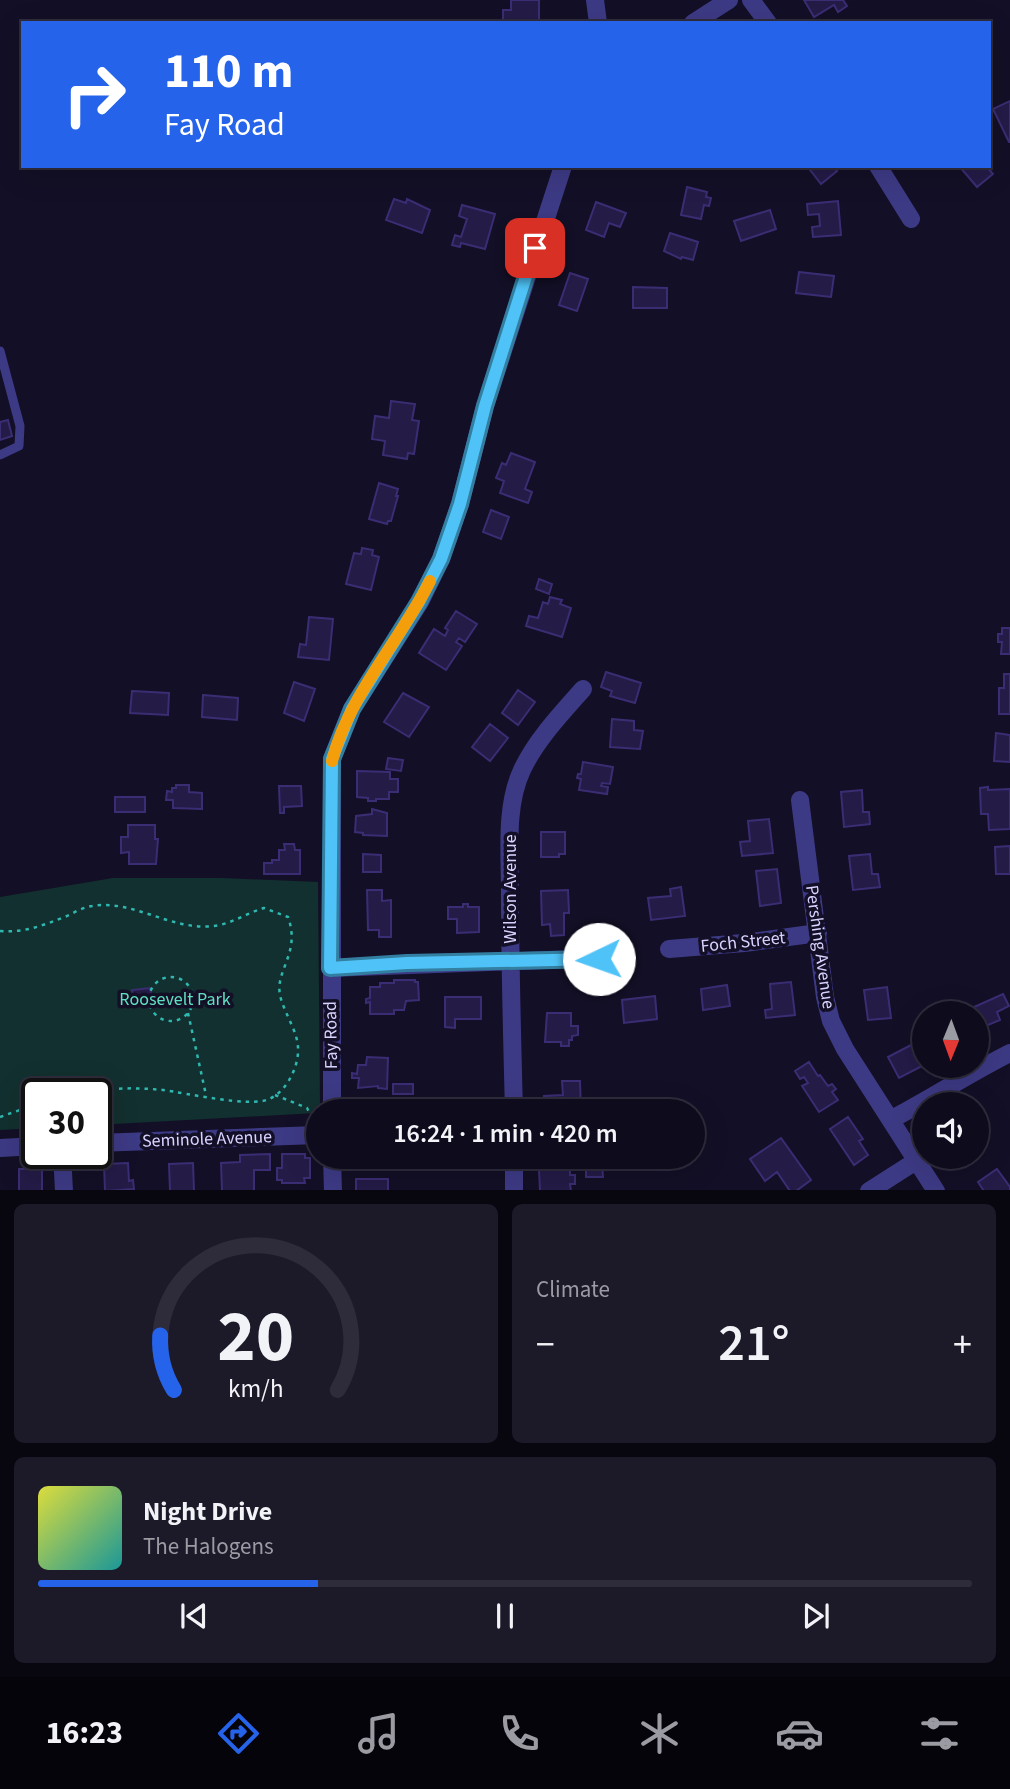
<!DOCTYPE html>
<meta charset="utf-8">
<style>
:root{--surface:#0e0b1c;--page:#1c1929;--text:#f1f3f6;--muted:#9b9ba3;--line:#2e2b3b;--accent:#2563eb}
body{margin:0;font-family:"Source Sans 3",sans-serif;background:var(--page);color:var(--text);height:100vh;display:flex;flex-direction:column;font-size:26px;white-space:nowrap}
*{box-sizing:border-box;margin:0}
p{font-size:23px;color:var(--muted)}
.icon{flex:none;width:38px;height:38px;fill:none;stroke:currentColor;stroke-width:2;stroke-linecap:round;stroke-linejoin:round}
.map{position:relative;height:1190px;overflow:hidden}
.panel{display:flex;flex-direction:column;gap:14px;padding:14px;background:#08060f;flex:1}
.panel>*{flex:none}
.banner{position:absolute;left:21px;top:21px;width:970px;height:147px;border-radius:0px;box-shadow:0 7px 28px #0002,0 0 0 2px var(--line);background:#2563eb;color:#fff;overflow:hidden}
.needle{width:46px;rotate:181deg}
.tools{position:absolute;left:912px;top:1001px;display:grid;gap:14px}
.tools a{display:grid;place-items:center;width:77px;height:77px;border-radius:50%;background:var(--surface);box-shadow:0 7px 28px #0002,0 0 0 2px var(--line);font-size:35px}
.speed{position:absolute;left:21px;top:1078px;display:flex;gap:14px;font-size:35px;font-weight:700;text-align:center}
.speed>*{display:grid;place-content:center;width:91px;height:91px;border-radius:50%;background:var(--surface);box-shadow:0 7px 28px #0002,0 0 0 2px var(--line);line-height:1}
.speed .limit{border:4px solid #111;border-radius:10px;background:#fff;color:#111}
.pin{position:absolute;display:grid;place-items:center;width:60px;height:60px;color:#fff;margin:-30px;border-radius:14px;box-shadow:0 4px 10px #0006}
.me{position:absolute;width:77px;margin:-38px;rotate:267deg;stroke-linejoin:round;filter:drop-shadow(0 0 5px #0008)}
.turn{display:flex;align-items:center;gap:24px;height:147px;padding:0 28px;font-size:32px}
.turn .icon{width:91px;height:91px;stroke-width:2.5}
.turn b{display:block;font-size:49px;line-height:60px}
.big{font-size:52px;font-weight:600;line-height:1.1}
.panel .widget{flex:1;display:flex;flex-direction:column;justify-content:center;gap:10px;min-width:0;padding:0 24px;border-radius:10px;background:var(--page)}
.panel .dial{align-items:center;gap:0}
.dial svg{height:182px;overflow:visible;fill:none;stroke:var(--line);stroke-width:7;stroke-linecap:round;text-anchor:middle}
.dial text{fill:var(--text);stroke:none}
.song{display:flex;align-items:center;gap:21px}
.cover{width:84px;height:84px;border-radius:10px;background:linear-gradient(135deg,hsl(60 70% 55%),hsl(180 70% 35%))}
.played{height:7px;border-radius:4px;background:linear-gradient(90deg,var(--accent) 30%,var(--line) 30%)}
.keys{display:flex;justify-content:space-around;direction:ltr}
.heat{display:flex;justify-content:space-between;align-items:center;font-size:38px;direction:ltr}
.panel .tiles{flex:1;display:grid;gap:14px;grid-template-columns:1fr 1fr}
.widget:last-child{grid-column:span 2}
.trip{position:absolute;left:306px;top:1099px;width:399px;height:70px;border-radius:35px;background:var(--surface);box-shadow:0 7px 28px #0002,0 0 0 2px var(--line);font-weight:600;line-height:70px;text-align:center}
.menu{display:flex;height:112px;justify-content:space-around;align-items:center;background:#06040b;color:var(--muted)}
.menu .icon{width:49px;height:49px}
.menu .active{color:var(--accent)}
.menu b{font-size:32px;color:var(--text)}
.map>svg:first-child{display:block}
</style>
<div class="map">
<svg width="1010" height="1191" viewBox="0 0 1010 1191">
<rect width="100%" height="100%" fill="#130f26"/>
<path fill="#12302f" d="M113 878H222L318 882 320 1105 316 1113 96 1125V1094H37V1128L0 1130V897Z"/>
<path fill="#241b47" stroke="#3b2d73" stroke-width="2" d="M511 0H539V23H503V10H511Z
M804 0H843L847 6 838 12 834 5 814 17Z
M1010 101V142H1009L993 109Z
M807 166H833L837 171 821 184Z
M959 166H986L993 174 977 187Z
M687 187 707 192 706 197 711 198 709 206 704 205 701 219 681 215Z
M394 199 406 203 407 199 430 210 422 233 386 220Z
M838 201 841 235 813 237 812 227 820 226 819 214 808 215 807 204Z
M596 202 626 213 620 227 609 223 604 237 586 230Z
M462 205 495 214 485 249 461 243 460 247 452 245 455 235 461 237 467 219 459 216Z
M770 210 776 229 741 241 734 221Z
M670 233 698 242 693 260 682 257 681 259 664 251Z
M799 272 834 276 831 297 796 293Z
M570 273 588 279 577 311 559 305Z
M633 287 667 288V308H633Z
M391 401 415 404 412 420 419 421 414 454 408 453 407 459 383 455 385 441 372 439 375 416 389 418Z
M8 420 12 436 0 440V422Z
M511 453 535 462 525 489 532 492 528 503 500 493 504 481 496 478 502 463 506 465Z
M379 483 398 489 396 496H398L391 521H388L387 524 369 519Z
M491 510 509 517 501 539 483 532Z
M362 548 373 550 372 555 379 557 371 590 346 584 354 553 361 554Z
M539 579 552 584 549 594 536 589Z
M550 597 562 600 560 604 571 608 562 637 526 626 529 616 538 618 543 602 548 604Z
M456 611 477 624 465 642 459 638 456 642 462 646 446 670 419 653 434 629 445 636 448 630 445 628Z
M309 617 333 619 329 660 298 657 300 644 306 645Z
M1002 628H1010V654H1001L1002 642H998V634H1002Z
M606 672 641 683 635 703 610 696 612 691 601 687Z
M1004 674H1010V714H999V688H1004Z
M294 682 315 689 304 721 284 713Z
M518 690 535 702 518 725 502 713Z
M132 691 169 693 168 715 130 713Z
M403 693 429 707 409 737 384 722Z
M203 695 238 698 237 720 202 717Z
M612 719 634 721V730L643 731 640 749 610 747Z
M490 724 508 738 490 761 472 747Z
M996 733 1010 735V762L994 761Z
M388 758 403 760 401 771 386 769Z
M583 762 613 767 610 784 602 783 601 786 608 787 607 794 579 790 581 779 577 778 578 774H581Z
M357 771 390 772V779H398V792H389V799H376V801H368V798L357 797Z
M176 785H189V792L202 793V809L173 808V800H166L167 791 172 792V788H176Z
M279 786H301L302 806 284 807V813H280Z
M988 787V790L1010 789V829L989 830 988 814H981L980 788Z
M862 790 863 812H869L870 824 844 827 841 792Z
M115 797H145V812H115Z
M372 809 387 813V836L363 835V833L355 832 356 816 372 814Z
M769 819 773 853 742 856 740 842 750 841 748 821Z
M128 825H155V839H158L156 864H129V852L121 853V837H128Z
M541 832H565V854H559V857H541Z
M284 844H294L295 850H300V874H264V863H272V860H279V850H285Z
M1010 846V874H996L995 847Z
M363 854 381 855V872H363Z
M870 854 872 874H878L880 887 853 890 849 856Z
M777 869 781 903 760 906 756 871Z
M681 887 685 916 651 920 648 898 671 896 670 889Z
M367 890H382V901L391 900V937H379V930H368Z
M568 890 569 913H564V935L551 936 550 924 542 925 541 891Z
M463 904H468V907H479V932L457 933V919H448V907H463Z
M394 980H415V982H418L419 1000 406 1001 404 1010H394V1014H370V1002L366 1003V999L370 998V987H380V983H394Z
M791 982 795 1015 766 1018 765 1010 772 1009 770 984Z
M727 985 730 1006 703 1010 701 989Z
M887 987 891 1018 868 1020 864 990Z
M150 988 153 1002 135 1005 132 990Z
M1003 994 1009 1006 997 1012 1000 1020 976 1030V1013L963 1012Z
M655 996 657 1019 624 1023 622 1000Z
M445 997H481V1019H455V1028L445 1027Z
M547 1013H571V1026H578V1035L572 1036V1040H569V1046H561V1042H545Z
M915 1043 924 1065 899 1078 888 1057Z
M367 1057 388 1058 387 1089 378 1088V1086L358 1088 359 1078H352V1073L357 1074 358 1065H366Z
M809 1062 818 1076 820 1075 828 1086 832 1084 836 1089 832 1092 838 1100 819 1112 802 1086 808 1083 804 1077 800 1079 795 1071Z
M562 1081H580L581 1111H544V1096L563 1095Z
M393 1084H413V1094H393Z
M848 1117 863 1139 859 1141 868 1155 854 1165 830 1129Z
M781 1138 811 1180 796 1191H790L777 1172 765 1181 750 1159Z
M270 1154V1170H254V1191H222L221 1163 240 1162V1155Z
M282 1154H305V1158H310V1178H304L305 1183H282V1180H277V1168H282Z
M456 1157H484V1162H456Z
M602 1161 603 1177H586V1162Z
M128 1163 129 1181 133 1180 134 1189 105 1191 104 1164Z
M193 1163 194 1191H170L169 1164Z
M19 1169H42V1191H19Z
M997 1169 1010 1187V1191H984L978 1182Z
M539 1170H570V1175H575V1184H570L571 1191H540Z
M356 1179H388V1191H356Z"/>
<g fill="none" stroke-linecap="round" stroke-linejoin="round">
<path stroke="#2fb8b0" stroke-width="2.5" stroke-dasharray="3.5 5" stroke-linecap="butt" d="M0 931C25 933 44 925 67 916 75 912 84 907 92 906 133 899 171 931 214 926 231 924 247 913 264 908L288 917C301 953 275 970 280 995 284 1014 299 1032 298 1051 298 1068 286 1092 269 1099 251 1108 186 1093 163 1090 134 1087 105 1088 77 1094
M149 999a22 22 0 1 1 44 0a22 22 0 1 1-44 0Z
M188 1013 206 1095
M275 1095 307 1108 312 1118
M0 1117 37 1104"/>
<path stroke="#3d3a85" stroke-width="9" d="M0 351 20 426 19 446 0 455"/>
<path stroke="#3d3a85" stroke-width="18" d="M751 0 768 23
M693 23 729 0
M878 166 911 219
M800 800 825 997 831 1021 845 1049 936 1191
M669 949 744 943 818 933
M330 968 626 957
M514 1111C512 1038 510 965 510 892 510 853 505 806 522 770 536 740 561 714 583 689
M892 1119C932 1098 970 1073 1010 1053
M96 1143 318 1135
M0 1148 37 1146
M62 1153 64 1191
M514 1157V1191
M869 1191 916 1161"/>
<path stroke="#3d3a85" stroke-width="18" d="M595 0 598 23
M332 1111V759L352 709 420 602 441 559 460 504 485 406 563 166
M332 1157 333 1191"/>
</g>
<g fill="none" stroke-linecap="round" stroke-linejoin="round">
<g stroke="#337fa1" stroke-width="18">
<path id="route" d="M535 248 485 406 460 504 441 559 419 602 352 709 332 759 330 968 407 963 599 959"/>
</g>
<use href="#route" stroke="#4fc3f7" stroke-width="12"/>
<path stroke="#f59e0b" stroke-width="12" d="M332 761C349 695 400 641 430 581"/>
</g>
<g text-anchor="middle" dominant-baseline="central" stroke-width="7" stroke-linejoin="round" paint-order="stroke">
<g font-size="18" fill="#d9d4ff" stroke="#130f26">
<text transform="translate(510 889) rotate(-90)">Wilson Avenue</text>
<text transform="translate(743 942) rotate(-6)">Foch Street</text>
<text transform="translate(820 947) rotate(82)">Pershing Avenue</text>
<text transform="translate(331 1035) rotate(-91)">Fay Road</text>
<text transform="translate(207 1139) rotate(-2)">Seminole Avenue</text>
</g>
<g font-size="18" fill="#5fe0c0" stroke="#130f26">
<text x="175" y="999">Roosevelt Park</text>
</g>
</g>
</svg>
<div class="tools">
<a><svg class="needle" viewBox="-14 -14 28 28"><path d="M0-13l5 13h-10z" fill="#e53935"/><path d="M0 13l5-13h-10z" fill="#9b9ba3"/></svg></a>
<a><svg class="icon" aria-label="sound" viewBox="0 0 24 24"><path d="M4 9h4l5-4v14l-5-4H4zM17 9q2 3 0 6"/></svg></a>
</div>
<div class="speed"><div class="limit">30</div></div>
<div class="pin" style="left:535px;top:248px;background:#d93025"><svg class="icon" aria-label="arrive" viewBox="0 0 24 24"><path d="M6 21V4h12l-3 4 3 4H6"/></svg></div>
<svg class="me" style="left:599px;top:959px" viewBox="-20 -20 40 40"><circle r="19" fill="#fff"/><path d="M0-13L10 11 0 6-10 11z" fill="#4fc3f7"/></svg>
<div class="trip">16:24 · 1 min · 420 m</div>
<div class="banner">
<div class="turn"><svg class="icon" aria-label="right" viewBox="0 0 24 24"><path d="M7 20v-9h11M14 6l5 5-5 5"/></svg><div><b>110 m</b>Fay Road</div></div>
</div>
</div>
<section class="panel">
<div class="tiles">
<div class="widget dial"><svg viewBox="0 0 100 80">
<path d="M14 69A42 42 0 1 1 86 69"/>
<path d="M14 69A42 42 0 0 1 8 45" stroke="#2563eb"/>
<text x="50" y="56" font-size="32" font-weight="700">20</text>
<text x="50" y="72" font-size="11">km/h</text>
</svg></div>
<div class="widget"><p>Climate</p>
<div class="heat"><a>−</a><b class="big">21°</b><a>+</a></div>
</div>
<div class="widget">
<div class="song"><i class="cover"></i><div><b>Night Drive</b><p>The Halogens</p></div></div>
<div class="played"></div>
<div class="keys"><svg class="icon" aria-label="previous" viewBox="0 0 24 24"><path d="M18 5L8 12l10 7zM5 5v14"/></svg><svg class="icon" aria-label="pause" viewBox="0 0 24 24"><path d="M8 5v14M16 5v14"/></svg><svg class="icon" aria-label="next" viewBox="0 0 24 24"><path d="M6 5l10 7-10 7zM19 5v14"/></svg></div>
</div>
</div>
</section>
<nav class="menu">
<b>16:23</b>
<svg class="icon active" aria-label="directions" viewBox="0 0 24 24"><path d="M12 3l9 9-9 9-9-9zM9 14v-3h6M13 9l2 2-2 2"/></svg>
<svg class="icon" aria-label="music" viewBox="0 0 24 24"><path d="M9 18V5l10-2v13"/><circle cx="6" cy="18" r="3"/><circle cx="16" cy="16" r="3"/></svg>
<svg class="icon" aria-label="phone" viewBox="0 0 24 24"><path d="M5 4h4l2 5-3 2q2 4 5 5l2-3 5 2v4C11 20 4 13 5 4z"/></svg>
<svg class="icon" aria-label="climate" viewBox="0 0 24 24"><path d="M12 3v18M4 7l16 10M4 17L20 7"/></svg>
<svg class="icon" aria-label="car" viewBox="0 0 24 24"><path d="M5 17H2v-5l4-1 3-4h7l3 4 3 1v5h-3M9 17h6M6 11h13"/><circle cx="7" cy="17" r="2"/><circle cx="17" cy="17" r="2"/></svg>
<svg class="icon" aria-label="filters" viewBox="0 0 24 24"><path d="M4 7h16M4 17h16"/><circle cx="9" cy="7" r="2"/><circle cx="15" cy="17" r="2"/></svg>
</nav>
